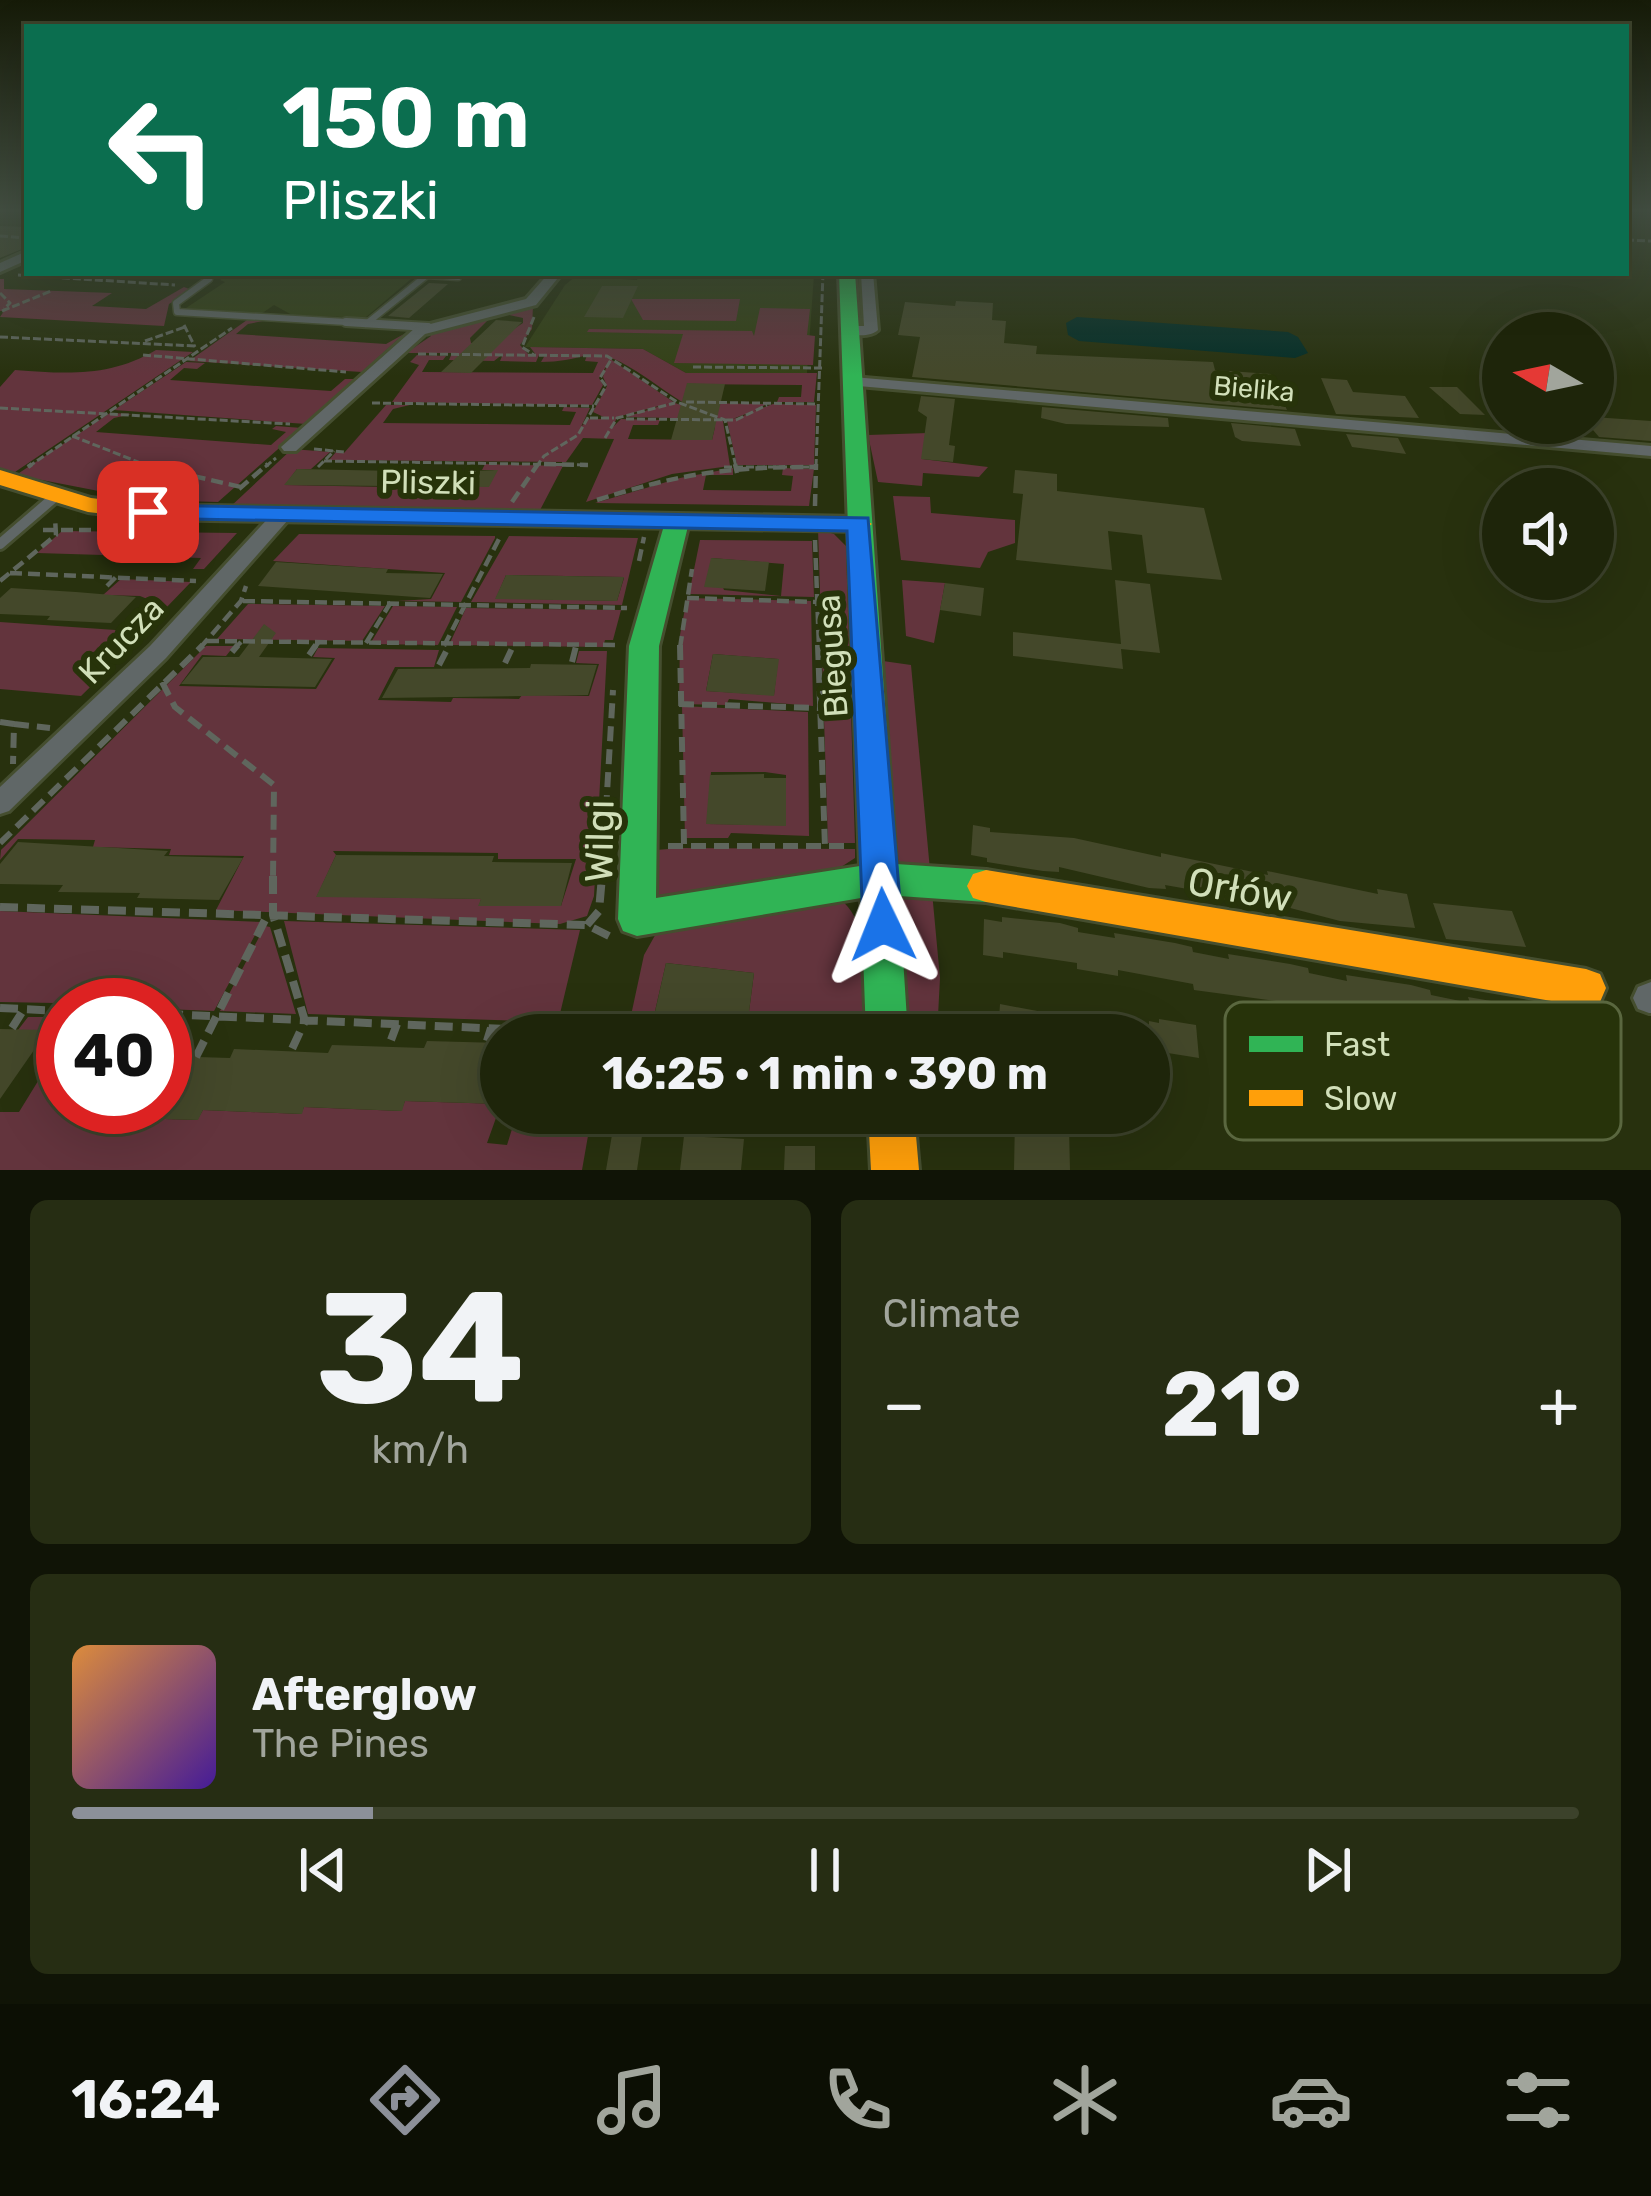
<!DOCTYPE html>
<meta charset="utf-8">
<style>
:root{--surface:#1e250a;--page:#262d13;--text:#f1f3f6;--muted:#a1a59c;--line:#3c422b;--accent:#8c9099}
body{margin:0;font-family:Rubik,sans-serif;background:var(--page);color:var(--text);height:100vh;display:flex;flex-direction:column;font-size:45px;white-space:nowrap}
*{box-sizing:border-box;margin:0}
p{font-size:39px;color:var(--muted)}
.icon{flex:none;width:66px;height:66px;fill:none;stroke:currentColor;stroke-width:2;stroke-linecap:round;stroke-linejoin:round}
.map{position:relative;height:1170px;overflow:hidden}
.drawer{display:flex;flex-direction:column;gap:30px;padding:30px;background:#101406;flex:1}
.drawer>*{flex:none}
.hud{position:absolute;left:24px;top:24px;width:1605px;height:252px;border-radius:0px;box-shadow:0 12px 48px #0002,0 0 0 3px var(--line);background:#0b6e4f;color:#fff;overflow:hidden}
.needle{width:78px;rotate:279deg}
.buttons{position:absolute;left:1482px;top:312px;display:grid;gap:24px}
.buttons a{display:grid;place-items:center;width:132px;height:132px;border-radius:50%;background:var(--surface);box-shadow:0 12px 48px #0002,0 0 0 3px var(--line);font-size:60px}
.speed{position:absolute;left:36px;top:978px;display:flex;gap:24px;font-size:60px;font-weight:700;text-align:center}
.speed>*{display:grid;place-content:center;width:156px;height:156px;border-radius:50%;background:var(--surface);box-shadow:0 12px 48px #0002,0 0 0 3px var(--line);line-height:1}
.speed .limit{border:18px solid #d22;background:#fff;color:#111}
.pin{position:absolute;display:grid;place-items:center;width:102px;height:102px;color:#fff;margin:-51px;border-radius:24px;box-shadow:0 6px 18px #0006}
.me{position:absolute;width:132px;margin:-66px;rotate:358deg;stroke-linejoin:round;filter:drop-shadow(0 0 9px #0008)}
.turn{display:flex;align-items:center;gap:42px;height:252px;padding:0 60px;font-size:54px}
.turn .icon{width:156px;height:156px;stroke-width:2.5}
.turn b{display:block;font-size:84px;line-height:102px}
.big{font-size:90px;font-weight:700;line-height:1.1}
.drawer .tile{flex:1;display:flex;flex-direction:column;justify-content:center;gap:18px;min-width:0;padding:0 42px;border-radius:18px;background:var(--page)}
.drawer .dial{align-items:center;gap:0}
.dial b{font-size:156px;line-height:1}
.song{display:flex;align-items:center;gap:36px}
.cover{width:144px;height:144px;border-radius:18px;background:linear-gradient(135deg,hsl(30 70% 55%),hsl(260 70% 35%))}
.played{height:12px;border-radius:6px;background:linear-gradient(90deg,var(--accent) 20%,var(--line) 20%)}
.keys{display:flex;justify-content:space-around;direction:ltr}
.heat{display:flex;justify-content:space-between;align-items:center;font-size:66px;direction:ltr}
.drawer .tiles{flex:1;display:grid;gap:30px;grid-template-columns:1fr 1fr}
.tile:last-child{grid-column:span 2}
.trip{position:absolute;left:480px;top:1014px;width:690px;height:120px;border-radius:60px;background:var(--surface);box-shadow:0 12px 48px #0002,0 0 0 3px var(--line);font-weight:700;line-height:120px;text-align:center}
.tab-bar{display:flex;height:192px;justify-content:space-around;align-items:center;background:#0c0f04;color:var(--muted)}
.tab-bar .icon{width:84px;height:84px}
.tab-bar .on{color:var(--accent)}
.tab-bar b{font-size:54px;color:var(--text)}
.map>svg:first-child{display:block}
</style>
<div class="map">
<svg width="1651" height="1170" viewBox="0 0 1651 1170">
<rect width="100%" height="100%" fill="#28310e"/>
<path fill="#344116" d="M228 273H418L365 318 292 315 274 305 261 314 183 310 225 282 220 280Z
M640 273 814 275 807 373H686L643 349 525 347 565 285 576 276 637 280Z"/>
<path fill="#63343d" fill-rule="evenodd" d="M0 279H4V289L112 293 92 306 146 309 184 287 192 290 169 304 164 326 0 317 4 311H0Z
M631 299H740L736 321 643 320Z
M533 306 532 329 520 345 530 356 536 355 530 347 643 349 686 373H817L814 402H777L779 397H801L802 385 687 384 693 403 767 404C757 409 743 418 732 419 692 422 645 368 606 356L675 403 720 419 626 417 670 403 617 417 613 427 621 419 660 420 658 425H633L628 439 712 440 715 427 703 426 705 421H723L730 466 672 474 586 502 614 439 583 438 566 462 329 460 336 452 344 453 386 405H410L393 409 383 423 570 425 576 412 562 411 564 407 590 408 581 427 588 419H608L593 412 607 386 603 377 607 365 599 378 603 385 592 405 392 402 419 365 410 362 417 355 446 356 443 360H429L422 372 593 373 598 362 585 361 587 355C573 359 559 362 541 362L545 355H539L536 362 500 361 503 354 494 361 449 360 452 353H406L431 336 429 333 491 317 470 338 471 343 491 344 523 323V318L504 314Z
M760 308 810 309 807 335 815 336 813 365 674 363 683 334 587 332 589 329 752 331 754 336Z
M247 320 263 321 248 324 236 334 386 344 404 334 362 372 189 361Z
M156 350 193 352 15 472 0 471V387L15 370C68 374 110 377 156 350Z
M186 362 205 363 197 369 184 368 170 380 331 391 345 379H354L306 424 114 410Z
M773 404 816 405 814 465H737L727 421Z
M110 413 132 414 114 418 96 432 271 445 286 432 272 429 276 426 302 428 218 502 145 500 16 475Z
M928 433 922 459 988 467 979 477 923 473 922 486 878 482 868 435Z
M292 449 330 452 311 469H297L285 485 436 488 496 470H482L485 464 563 466 539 512 230 507Z
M733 468V475H706L703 490 791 491 793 476 782 475 783 468 814 469 809 506 595 503 680 478Z
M893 496 930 497 931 513 1015 520V543L988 552 980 568 901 560Z
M818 529 834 534 846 546 855 843H828Z
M62 531 237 533 204 569H193L201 558 37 553Z
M299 534 495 536V538L461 602 397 601 431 599 445 573 273 561Z
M509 536 638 538 622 605 471 602ZM506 575 623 577 624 578 617 601 496 598Z
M700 540 812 541 814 597 689 594ZM711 558 784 564 781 596 724 590Z
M121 579 191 582 137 638H130L116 652 124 654 81 696 0 689V622L130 631 157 603 140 596 103 595Z
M902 580 945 583 934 643 906 636Z
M687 598 811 601 813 706 729 699 726 705 679 704 680 635ZM713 654 778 659 774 695 706 691Z
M248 604 385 606 362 641 217 639Z
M393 606 457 607 438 645 370 644Z
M466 608 621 610 613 640H605L603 647 449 645Z
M206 646H234L226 656 202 655 179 686 316 689 335 658 313 657 318 648 439 650 434 667H395L378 700 451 702 453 698 519 699 522 695 589 696 599 664 576 663 579 651H607L594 896 587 916 560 924 216 910 244 856 169 855 171 849 93 847 95 840 18 839 0 860 1 850ZM333 851 498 853V859H576L561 906H479L481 899 317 896 336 855Z
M869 659 911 665 940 978 937 1035H888Z
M682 706 808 712 809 836 731 833 728 838H685ZM765 772 786 775V825L707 824 711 772Z
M682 848 855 849V858L841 867 664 899 658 895 656 850Z
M841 900C875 928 864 993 865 1035H746L754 973 666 963 650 1033 667 1035 627 1034 644 955 658 930Z
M0 911 262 922 214 1011 165 1009V1005L0 1002Z
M284 921 580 930 558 1022 308 1014Z
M265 926 270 927 296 1014 220 1011Z
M28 1017H63V1107H104L100 1117 197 1120 203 1110 301 1114 304 1107 401 1111 405 1101 501 1104 487 1143 507 1145 517 1113H592L582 1170H0V1112H19L59 1047 46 1031 18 1030Z"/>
<path fill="#042e27" d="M1077 317 1288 332 1298 337 1308 353 1295 358 1079 341 1068 335 1066 323Z"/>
<path fill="#44482a" d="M0 226 27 227V247L0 258Z
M429 283 448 284 409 318 388 316Z
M602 286H638L623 318 584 317Z
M956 301 993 303 992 320 1006 321 1004 343 1037 346 1036 354 1213 362 1215 370 1271 374 1287 410 912 377 920 337 898 335 905 302 955 306Z
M496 320 522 322 471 373 441 372Z
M1321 378 1347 380 1353 392 1405 396 1419 418 1336 414Z
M687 383 725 384 712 440H671Z
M1429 387H1457L1485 415 1460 414Z
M921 396 955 399 949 445 955 446 953 462 921 459 927 417 918 411Z
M1042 407 1168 418 1169 427 1066 424 1041 418Z
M1593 417 1651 421V441L1599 437 1593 430Z
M1231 423 1295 429 1301 446 1242 441 1235 437Z
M1346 434 1398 438 1406 454 1352 447Z
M297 469 447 472 498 470 489 487 284 485Z
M1015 470 1057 474V491L1204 508 1222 580 1147 573 1142 535 1108 531 1112 570 1016 560 1023 494 1013 493Z
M711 558 769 562 765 591 704 587Z
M276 562 388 569 386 573 443 574 430 598 258 586Z
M506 575 564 576 624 577 617 601 495 599Z
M1115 580 1150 584 1160 653 1121 649 1123 669 1013 656V632L1121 644Z
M945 583 984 588 981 616 940 610Z
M11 588 76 592 136 597 111 623 47 620 50 616 0 614V598Z
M264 624 276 633 259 657 332 659 315 687 181 684 203 657H239Z
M713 654 779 659 774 696 706 691Z
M531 664 597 665 588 695 382 698 398 669 530 668Z
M764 774V778H786V826L706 824 710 775Z
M973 825 990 828V832L1074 838 1161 857V853L1268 875 1267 871 1378 894 1377 889 1407 894 1415 928 1340 921 1275 904 1276 908 1259 907 1200 895 1199 891 1165 885 1166 889 1149 888 1059 867V872L1043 871 987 862V858L971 855Z
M18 842 168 851 164 856 243 858 219 900 137 898 140 893 58 892 63 885 0 884V864Z
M336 855 494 856 492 862 572 863 561 906H478L481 899 316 897Z
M1433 903 1512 911 1526 947 1446 939Z
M1002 917 1060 923 1078 928V932L1115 938 1114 933 1175 943 1192 947 1193 952 1229 959 1228 954 1290 964 1308 968 1309 973 1347 981 1346 975 1411 985 1430 990 1431 995 1470 1003 1468 997 1555 1012 1557 1019 1578 1022 1594 1065 1571 1060 1569 1054 1484 1038 1486 1045 1441 1036 1439 1030 1357 1015 1358 1021 1315 1012 1314 1006 1194 990 1193 984 1118 970V976L1077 969V963L1003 952V958L983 955 984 919 1002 922Z
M666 963 754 973 746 1035 650 1034Z
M1000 1004 1064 1016V1035H998Z
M1159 1019 1196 1025 1199 1058 1149 1050V1021L1159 1023Z
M0 1029 48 1030 0 1099Z
M427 1041 501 1043V1104L405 1101 402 1111 304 1107 302 1114 203 1110 198 1120 165 1119V1056L230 1058 234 1049 328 1053 332 1045 424 1048Z
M1015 1118 1069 1128 1070 1170H1014Z
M613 1129H643L637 1170H606Z
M684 1136 744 1139 741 1170H680Z
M785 1146H815V1170H784Z"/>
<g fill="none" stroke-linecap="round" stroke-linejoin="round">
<g stroke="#454e2f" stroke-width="9">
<path id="lane-far2" d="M515 273 547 274
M209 279 176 303 177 312 396 325
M366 324 427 275 458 277"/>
</g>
<g stroke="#454e2f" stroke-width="12">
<path id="lane-far1" d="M346 322 428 327"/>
</g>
<g stroke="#454e2f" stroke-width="16">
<path id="lane" d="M0 544 57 495"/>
</g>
<g stroke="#454e2f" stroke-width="6">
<path id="street" d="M27 251V260L0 272V263Z
M549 273H562L536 305 425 334 296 451H284L281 447 415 328 526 299Z
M861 273H873L878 330C871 337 851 337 844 330L851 326H864Z
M853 377 1651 446V456L847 385V379Z
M1503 388V400L1490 392 1492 389Z
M281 510 288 512 291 516 288 520 166 658 9 811 0 814V787L150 646 274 512Z
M1651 982V1013H1649L1638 1009 1633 998 1638 987Z"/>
</g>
<g stroke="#454e2f" stroke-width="6">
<path id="fast" d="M839 273H855L896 864 986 870 999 874 1005 886 999 898 986 902 899 896 908 1035H866L861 898 637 936 623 931 618 919 629 646 665 522 677 515 689 522 659 646 656 898 860 866Z"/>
</g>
<g stroke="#454e2f" stroke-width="6">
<path id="slow" d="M0 470 91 498 148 505 860 517 872 524 860 531 148 519 88 512 0 485Z
M986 870 1586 969 1600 974 1606 988 1600 1002 1586 1007 986 902 973 898 967 886 973 874Z
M868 1113H914L919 1170H871Z"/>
</g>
<path stroke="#5f665d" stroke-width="3" stroke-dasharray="8 3" stroke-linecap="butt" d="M0 236 27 238
M1626 240 1651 241
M18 275 175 285
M0 293 10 303 4 309
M2 311 51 291
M534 317 522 347 534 355
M184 325 195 347
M0 337 195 346
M145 341 185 327
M418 354 607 356 677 402 725 420 736 467
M143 355 346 372
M693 367 822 368
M686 402 818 404
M372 403 594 406
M0 408 290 424
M590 418H614
M626 419 736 420 767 405
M72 436 151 467
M605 438 617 418 675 403
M314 449 344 452
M324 461 588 465
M28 467 232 328
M265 467 276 458
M318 467 334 451
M536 467 544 456 578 435 606 386 600 378 612 358
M724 467H816
M816 467 823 273"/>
<path stroke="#5f665d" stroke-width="4.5" stroke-dasharray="12 6" stroke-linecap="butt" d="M141 464 241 487
M544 464 588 465
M735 464 737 473
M28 467 32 464
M239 489 268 464
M597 500C682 473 727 467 816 467
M512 502 538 464
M815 506 816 464
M43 530H128
M815 540 819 648
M639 561 644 537
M10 573 196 581
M0 581 56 535 55 518
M107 586 116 577
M687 598 817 602
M243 601 627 608
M207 641 619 645
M366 643 394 597
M444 646 499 539
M200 648 241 601 246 586
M235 648 241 642
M314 648 318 643
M680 648 692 569"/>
<path stroke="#5f665d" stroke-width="6" stroke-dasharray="15 8" stroke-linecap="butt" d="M680 645 684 844
M818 645 825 847
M232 652 238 645
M309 655 316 645
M572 662 576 646
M505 663 513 646
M439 665 449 646
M162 682 175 707 274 785 273 879
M679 704 820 708
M0 722 14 724 13 764
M14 724 50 728
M0 843 203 645
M668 846H848
M602 879 613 690"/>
<path stroke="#5f665d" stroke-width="8" stroke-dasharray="18 9" stroke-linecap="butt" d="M273 876V915L305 1021 291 1051
M0 907 587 925 609 936
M587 925 599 911 602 876
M0 1008 63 1011
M165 1014 550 1031 596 1025 605 1035
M12 1028 24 1009
M391 1040 397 1024
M487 1041 491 1028
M196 1057 266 918"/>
<use href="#lane-far2" stroke="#606767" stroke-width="6"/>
<use href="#lane-far1" stroke="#606767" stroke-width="8"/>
<use href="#lane" stroke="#606767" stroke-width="10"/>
<use href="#street" fill="#606767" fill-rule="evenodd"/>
<use href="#fast" fill="#30b455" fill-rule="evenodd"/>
<use href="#slow" fill="#ff9f0a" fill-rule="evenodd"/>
</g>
<linearGradient id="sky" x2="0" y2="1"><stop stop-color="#161b08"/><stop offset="0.56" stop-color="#424e41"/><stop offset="1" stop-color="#424e41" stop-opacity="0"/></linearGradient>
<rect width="1651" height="376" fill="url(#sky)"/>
<path fill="#1a73e8" stroke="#114b97" stroke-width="3" d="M148 505 868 518 902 925 896 937 883 942 869 937 863 925 847 531 139 518 135 512Z"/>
<g text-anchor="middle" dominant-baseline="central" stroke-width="12" stroke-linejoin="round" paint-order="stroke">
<g font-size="27" fill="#d1dfb9" stroke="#27330a">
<text transform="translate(1254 389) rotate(5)">Bielika</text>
</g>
<g font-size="33" fill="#d1dfb9" stroke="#27330a">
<text transform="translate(428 482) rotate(1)">Pliszki</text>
<text transform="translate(121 640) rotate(-46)">Krucza</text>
<text transform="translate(832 656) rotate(-94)">Biegusa</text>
</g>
<g font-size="39" fill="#d1dfb9" stroke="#27330a">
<text transform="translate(600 841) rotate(-89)">Wilgi</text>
<text transform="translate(1240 890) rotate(10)">Orłów</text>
</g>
</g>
<rect x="1225" y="1002" width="396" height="138" rx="18" fill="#27330a" stroke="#5a673f" stroke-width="3"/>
<rect x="1249" y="1036" width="54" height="16" fill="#30b455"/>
<rect x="1249" y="1090" width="54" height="16" fill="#ff9f0a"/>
<g font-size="33" fill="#d1dfb9">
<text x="1324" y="1056">Fast</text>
<text x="1324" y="1110">Slow</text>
</g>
</svg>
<div class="buttons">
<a><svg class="needle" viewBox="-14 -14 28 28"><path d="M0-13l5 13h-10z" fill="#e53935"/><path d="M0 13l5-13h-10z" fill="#a1a59c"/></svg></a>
<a><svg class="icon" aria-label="sound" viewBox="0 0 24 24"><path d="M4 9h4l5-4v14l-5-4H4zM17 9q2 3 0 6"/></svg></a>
</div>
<div class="speed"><div class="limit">40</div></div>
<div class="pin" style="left:148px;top:512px;background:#d93025"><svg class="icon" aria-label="arrive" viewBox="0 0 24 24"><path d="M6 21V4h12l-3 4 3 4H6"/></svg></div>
<svg class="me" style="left:883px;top:925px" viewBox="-20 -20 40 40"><path d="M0-17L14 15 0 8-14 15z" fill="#1a73e8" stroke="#fff" stroke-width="4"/></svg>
<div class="trip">16:25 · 1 min · 390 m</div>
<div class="hud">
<div class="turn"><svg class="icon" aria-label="left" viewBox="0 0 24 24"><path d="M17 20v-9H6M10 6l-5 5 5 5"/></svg><div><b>150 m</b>Pliszki</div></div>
</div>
</div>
<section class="drawer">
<div class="tiles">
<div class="tile dial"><b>34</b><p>km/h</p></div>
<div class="tile"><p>Climate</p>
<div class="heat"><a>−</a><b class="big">21°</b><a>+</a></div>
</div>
<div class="tile">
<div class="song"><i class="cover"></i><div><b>Afterglow</b><p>The Pines</p></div></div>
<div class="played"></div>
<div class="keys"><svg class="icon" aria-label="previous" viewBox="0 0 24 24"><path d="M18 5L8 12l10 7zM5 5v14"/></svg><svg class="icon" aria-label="pause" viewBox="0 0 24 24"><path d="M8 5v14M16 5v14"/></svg><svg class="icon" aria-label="next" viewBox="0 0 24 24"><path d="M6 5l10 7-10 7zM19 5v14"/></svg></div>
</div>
</div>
</section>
<nav class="tab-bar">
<b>16:24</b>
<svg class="icon on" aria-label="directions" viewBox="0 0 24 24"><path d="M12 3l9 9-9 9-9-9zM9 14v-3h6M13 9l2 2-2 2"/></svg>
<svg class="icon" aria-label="music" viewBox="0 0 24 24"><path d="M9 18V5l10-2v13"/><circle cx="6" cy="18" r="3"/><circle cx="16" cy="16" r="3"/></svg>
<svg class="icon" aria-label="phone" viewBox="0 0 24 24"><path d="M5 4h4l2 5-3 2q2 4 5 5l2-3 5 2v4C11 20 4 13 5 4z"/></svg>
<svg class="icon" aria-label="climate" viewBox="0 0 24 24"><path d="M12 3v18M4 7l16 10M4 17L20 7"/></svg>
<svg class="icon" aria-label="car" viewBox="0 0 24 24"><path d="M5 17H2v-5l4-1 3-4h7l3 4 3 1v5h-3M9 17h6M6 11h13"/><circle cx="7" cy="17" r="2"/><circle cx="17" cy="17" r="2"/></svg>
<svg class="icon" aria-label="filters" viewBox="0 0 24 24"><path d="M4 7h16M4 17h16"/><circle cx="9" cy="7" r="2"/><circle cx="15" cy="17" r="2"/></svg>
</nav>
